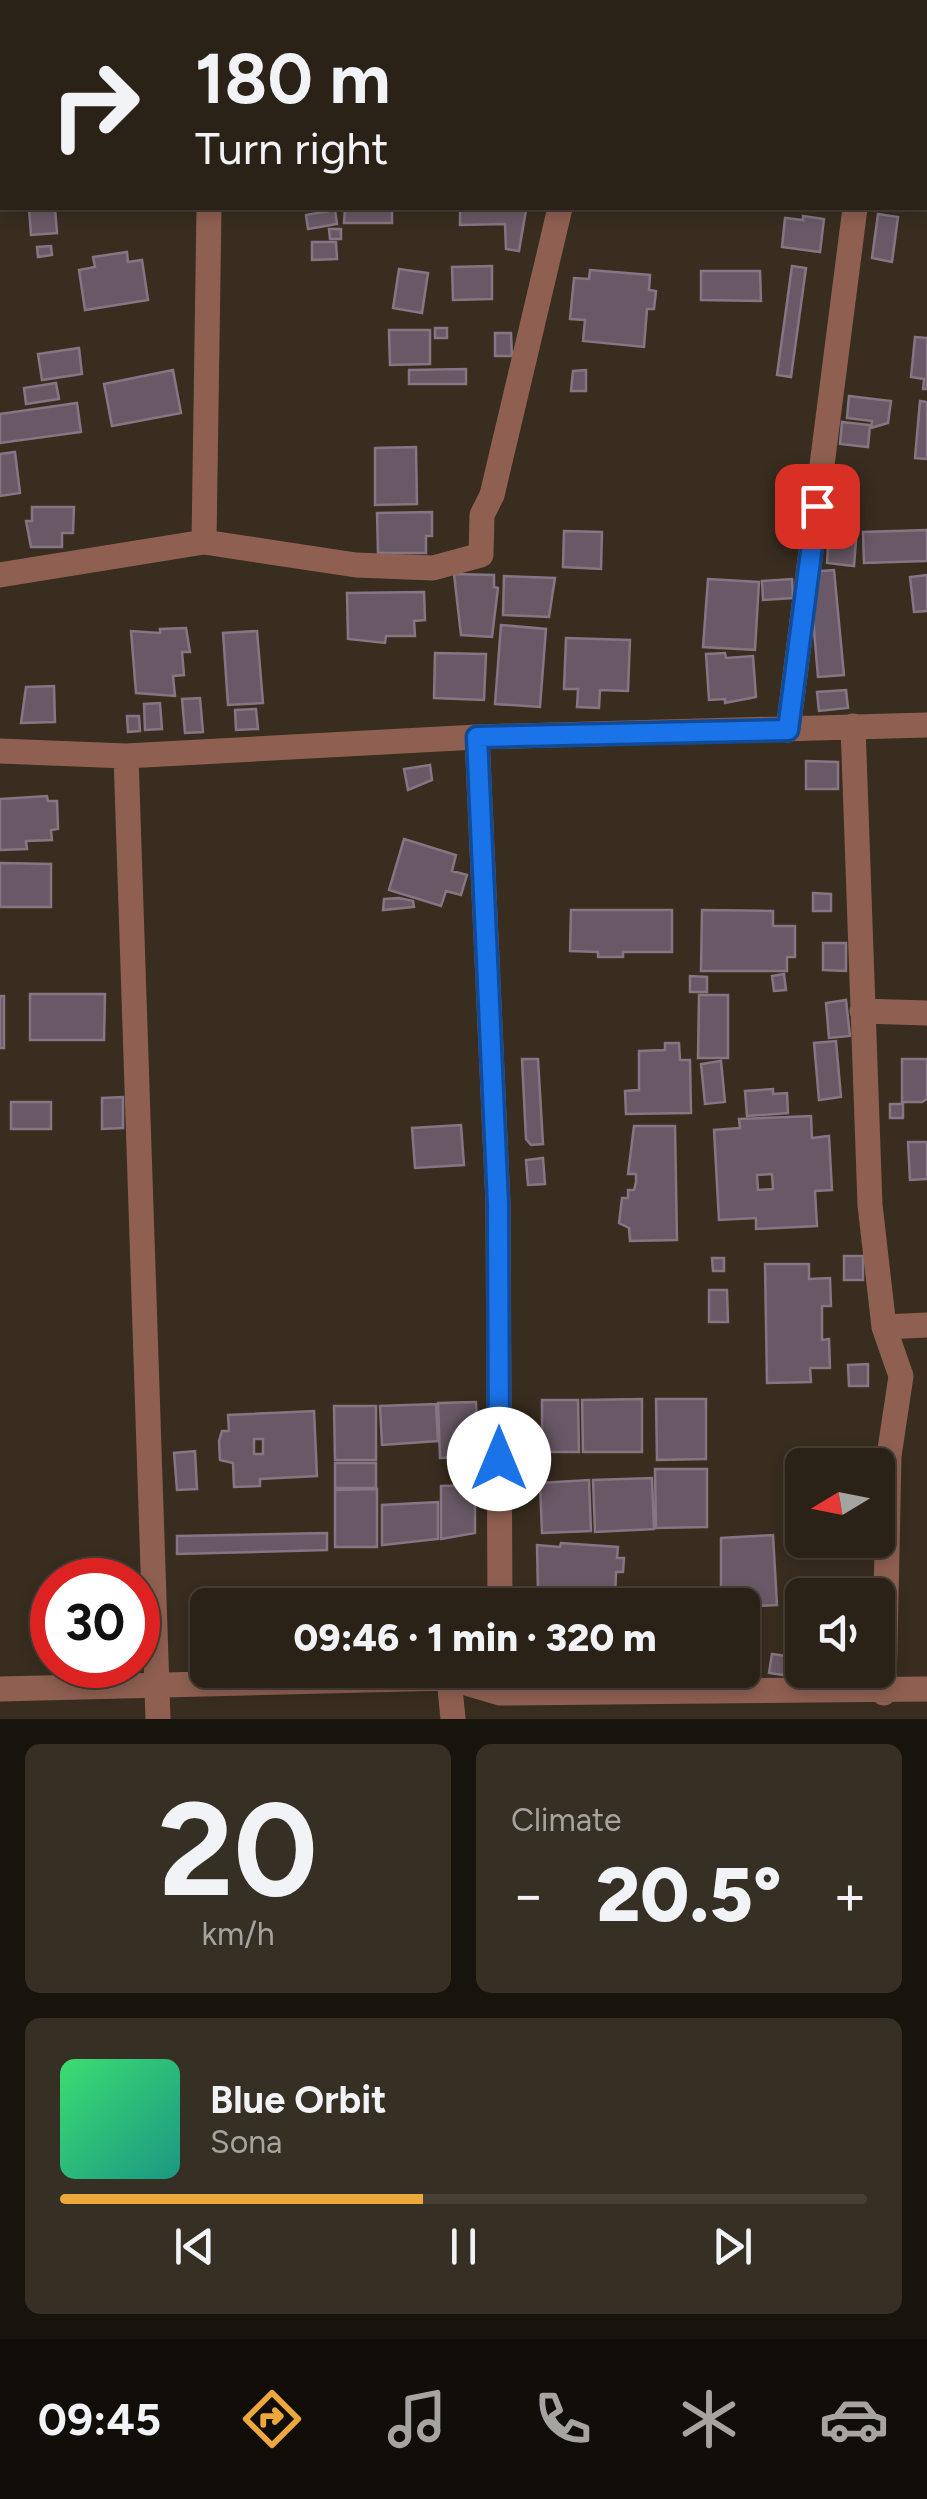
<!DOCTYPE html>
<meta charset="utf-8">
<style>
:root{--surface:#2a2217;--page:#362f24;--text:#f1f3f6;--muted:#a5a4a1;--line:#463f36;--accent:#eda83b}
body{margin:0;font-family:Figtree,sans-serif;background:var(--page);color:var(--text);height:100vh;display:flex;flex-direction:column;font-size:38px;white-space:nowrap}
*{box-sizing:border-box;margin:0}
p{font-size:32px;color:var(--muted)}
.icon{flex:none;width:55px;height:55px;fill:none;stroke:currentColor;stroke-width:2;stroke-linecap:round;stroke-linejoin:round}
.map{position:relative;height:1719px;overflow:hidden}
.sheet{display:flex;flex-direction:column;gap:25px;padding:25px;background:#17130d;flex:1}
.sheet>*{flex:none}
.guide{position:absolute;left:0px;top:0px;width:928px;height:210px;box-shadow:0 5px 15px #0003,0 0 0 2px var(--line);background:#2a2217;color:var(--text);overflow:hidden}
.needle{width:65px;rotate:260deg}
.buttons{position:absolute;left:785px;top:1448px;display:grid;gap:20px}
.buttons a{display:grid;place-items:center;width:110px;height:110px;border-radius:15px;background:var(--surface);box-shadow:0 5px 15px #0003,0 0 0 2px var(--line);font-size:50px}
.speed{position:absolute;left:30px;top:1558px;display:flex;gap:20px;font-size:50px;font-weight:700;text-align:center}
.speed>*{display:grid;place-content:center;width:130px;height:130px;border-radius:50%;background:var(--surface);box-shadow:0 5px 15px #0003,0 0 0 2px var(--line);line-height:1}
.speed .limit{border:15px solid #d22;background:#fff;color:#111}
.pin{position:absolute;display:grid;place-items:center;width:85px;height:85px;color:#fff;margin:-42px;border-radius:20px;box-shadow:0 5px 15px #0006}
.me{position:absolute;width:110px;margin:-55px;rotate:0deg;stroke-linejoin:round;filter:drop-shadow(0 0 8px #0008)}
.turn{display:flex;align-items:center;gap:35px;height:210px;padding:0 30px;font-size:45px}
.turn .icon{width:130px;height:130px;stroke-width:2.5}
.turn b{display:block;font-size:70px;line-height:85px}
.big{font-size:75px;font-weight:800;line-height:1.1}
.sheet .card{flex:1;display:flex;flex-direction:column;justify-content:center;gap:15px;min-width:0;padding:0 35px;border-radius:15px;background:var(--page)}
.sheet .dial{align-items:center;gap:0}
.dial b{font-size:130px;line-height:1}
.song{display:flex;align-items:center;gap:30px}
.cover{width:120px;height:120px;border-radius:15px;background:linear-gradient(135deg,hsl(140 70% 55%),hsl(170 70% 35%))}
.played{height:10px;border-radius:5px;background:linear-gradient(90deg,var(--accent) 45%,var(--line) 45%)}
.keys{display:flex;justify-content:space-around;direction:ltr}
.heat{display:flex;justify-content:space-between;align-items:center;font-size:55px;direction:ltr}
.sheet .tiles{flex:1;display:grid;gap:25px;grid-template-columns:1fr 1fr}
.card:last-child{grid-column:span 2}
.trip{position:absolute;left:190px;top:1588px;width:570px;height:100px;border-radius:15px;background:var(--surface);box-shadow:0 5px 15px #0003,0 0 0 2px var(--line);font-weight:800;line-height:100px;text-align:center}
.menu{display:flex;height:160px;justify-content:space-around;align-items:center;background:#110e09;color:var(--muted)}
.menu .icon{width:70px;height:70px}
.menu .on{color:var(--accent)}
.menu b{font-size:45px;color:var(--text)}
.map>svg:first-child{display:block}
</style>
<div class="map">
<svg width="927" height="1719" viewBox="0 0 927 1719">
<rect width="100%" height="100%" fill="#382d1f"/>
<path fill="#695966" stroke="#867583" stroke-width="2.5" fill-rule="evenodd" d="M13 0H64V2H13Z
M2 87V126H0V88Z
M29 208H55L57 233 31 235Z
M345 208H392V223H344Z
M460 208 526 210 519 251 506 249 505 224 460 225Z
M335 210 337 224 308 229 306 215Z
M878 214 898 217 892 262 872 258Z
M803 216 824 219 820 252 782 247 785 218 803 220Z
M329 229H341V239H330Z
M312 242H336L337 259 312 260Z
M51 246 52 255 38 257 37 247Z
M127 252 128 262 142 260 148 300 85 310 79 270 95 267 93 257Z
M492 266V299L453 300 452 267Z
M792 266 806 268 791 377 777 375Z
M399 269 428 273 422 313 393 308Z
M590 270 650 275 649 290 656 291 654 309H647L644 347 583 341 585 320 570 319 574 278 589 279Z
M701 271H760L761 301 701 300Z
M435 328H447V338H435Z
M389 330H430V364L390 365Z
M495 333H511L512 356H495Z
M915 337 927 338V389H923L924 379 911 377Z
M79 348 82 374 42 380 38 354Z
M466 369V384H409V370Z
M173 370 181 413 112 426 104 384Z
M586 370V391H571L573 371Z
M56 383 59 399 26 404 24 388Z
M849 396 891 401 888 423 871 428 872 421 847 418Z
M920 401 927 402V459L915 458Z
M77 403 81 432 0 443V414Z
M842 422 870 425 868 447 840 444Z
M416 447 417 504 375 505V448Z
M15 452 20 493 0 496V454Z
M835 468 851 470 850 482 833 480Z
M32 507H74L73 533H62V547H31L26 521H32Z
M432 512V536H426V553H378L377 513Z
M829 526 857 528 854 566 827 563Z
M927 530V561L864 563 863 532Z
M564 531 602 532 601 569 563 567Z
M834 570 844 675 818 677 809 572Z
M454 574 494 575V587L498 588 492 637 461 635Z
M927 575V611L914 612 910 577Z
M504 576 555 578 549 617 503 615Z
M708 579 759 582 755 650 703 647Z
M792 579 793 598 763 600 762 581Z
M424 592 425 620 414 621 415 636H386L385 643 348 639 347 593Z
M501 625 546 629 540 707 495 704Z
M186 628 190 652H182L184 675 173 676 175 696 136 693 131 631 160 633V629Z
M257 631 263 703 228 705 223 633Z
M566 638 630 640 628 691 600 690 599 708 577 707 578 689H564Z
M435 653 486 654 484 700 434 698Z
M725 653 726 658 753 656 756 697 725 703V699L709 700 706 654Z
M54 686 55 722 21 723 26 687Z
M846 690 848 708 819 711 817 692Z
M200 698 203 732 185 733 182 699Z
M160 703 162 729 145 730 144 704Z
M256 709 258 729 236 730 235 710Z
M127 716H139L140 731 128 732Z
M806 761 838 762V789H806Z
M430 765 432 780 408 790 404 769Z
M47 796 48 801H57L58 829 51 830 52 840 26 841 27 849 0 850V799Z
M404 839 456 855 452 871 467 875 461 895 446 891 441 906 389 890Z
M0 863 51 864V907H0Z
M813 893 831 894V911H813Z
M399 898 413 901 414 907 383 910 384 899Z
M571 910H672V952H623V957H598V952L570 951Z
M702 910 773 911V926H795V957H787V971H701Z
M823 943H846V971L823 970Z
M784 974 786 990 774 991 772 976Z
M690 976 707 977V992H690Z
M30 994H105L104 1040H30Z
M699 995H728V1058H698Z
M0 996H4V1048H0Z
M846 1000 850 1036 829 1038 826 1003Z
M836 1041 841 1097 819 1100 814 1043Z
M665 1043H679L680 1060H690L691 1113 626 1114 625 1091 639 1090V1051L665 1050Z
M522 1059H538L543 1144 531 1145 526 1139Z
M902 1059H927V1099L922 1102H902Z
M721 1061 725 1102 705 1104 701 1064Z
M773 1089V1094L787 1093 788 1113 747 1116 745 1091Z
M123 1097V1128L102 1129V1098Z
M11 1102H51V1129H11Z
M890 1104H903V1118H890Z
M811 1116 812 1138 829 1136 832 1190 815 1191 817 1226 756 1229V1218L719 1220 714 1130 740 1128 739 1119ZM772 1174 773 1189 758 1190 757 1175Z
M461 1125 464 1165 415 1168 412 1128Z
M634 1126H675L677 1240 630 1241 629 1228 619 1223 622 1198H628V1190H634L636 1182V1174H628Z
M908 1142H927V1179L910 1180Z
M543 1158 545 1184 528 1185 526 1160Z
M844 1256H863V1280H844Z
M712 1258H724V1271H713Z
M765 1264H809V1279L830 1278 831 1306H822V1340L829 1339 830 1368H810L811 1382 767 1383Z
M709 1290H727L728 1322H709Z
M868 1364V1386H849L848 1365Z
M642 1399V1452H583L582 1400Z
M656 1399H706V1459L657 1460Z
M542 1400H578L579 1452H542Z
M476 1402 478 1457 440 1458 438 1403Z
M436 1404 438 1441 382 1445 380 1406Z
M334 1406H376V1460H335Z
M314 1411 317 1476 260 1479V1486L234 1487 233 1463 220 1460 219 1441 222 1431H229L228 1415ZM254 1439H263V1454H254Z
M195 1451 197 1489 177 1490 174 1453Z
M335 1463H376V1488H335Z
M655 1469H707V1527L656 1528Z
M652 1478 654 1529 595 1532 593 1480Z
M589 1480 591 1531 542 1533 540 1483Z
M475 1485V1533L441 1539V1486Z
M377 1489V1547H335V1490Z
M438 1502V1539L382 1545V1505Z
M327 1533V1550L177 1554V1536Z
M773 1535 777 1605 759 1606 760 1619 742 1645V1605H721V1538Z
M561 1543 618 1547 617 1558H624L623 1572H616L615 1598 538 1593 537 1545 560 1547Z
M772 1654 787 1656 784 1675 769 1673Z"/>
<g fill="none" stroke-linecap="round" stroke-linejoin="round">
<path stroke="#8f6052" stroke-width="25" d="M212 0V2
M579 0V2
M878 2 879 0
M925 148 927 150
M204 542 209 208
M0 575 204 542 356 565 433 568 481 555 482 515 492 495 560 208
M853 726 870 1205 884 1327 901 1376 889 1456 884 1693
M788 730 855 208
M477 737 498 1204 500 1605
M0 751 126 756 477 737 927 725
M126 756 158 1719
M862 1011 927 1013
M884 1327 927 1325
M449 1678 453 1719
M0 1689 449 1678 500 1693 927 1689"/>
</g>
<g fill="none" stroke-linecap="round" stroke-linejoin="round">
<g stroke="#114b97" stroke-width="25">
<path id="route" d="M499 1459 498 1204 477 737 788 730 817 506"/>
</g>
<use href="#route" stroke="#1a73e8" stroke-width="18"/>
</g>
</svg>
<div class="buttons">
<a><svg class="needle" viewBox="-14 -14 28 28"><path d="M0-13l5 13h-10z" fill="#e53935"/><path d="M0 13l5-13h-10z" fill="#a5a4a1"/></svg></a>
<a><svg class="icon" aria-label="sound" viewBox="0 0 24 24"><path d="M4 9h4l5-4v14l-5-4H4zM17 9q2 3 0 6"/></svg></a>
</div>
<div class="speed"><div class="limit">30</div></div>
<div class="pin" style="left:817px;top:506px;background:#d93025"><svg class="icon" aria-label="arrive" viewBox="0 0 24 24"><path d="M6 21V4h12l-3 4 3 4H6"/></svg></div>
<svg class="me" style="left:499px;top:1459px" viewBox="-20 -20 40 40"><circle r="19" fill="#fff"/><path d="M0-13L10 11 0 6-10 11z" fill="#1a73e8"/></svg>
<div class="trip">09:46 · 1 min · 320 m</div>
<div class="guide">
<div class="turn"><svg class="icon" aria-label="right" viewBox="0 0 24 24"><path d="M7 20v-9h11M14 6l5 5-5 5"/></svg><div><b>180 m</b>Turn right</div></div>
</div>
</div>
<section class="sheet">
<div class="tiles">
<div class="card dial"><b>20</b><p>km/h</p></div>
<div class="card"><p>Climate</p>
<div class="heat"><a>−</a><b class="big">20.5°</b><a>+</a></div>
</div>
<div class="card">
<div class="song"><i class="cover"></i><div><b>Blue Orbit</b><p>Sona</p></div></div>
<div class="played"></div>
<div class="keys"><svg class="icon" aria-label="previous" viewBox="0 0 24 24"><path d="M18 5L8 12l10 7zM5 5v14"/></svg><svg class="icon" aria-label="pause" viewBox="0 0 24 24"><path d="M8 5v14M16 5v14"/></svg><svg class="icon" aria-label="next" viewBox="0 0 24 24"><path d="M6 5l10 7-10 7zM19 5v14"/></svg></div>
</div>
</div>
</section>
<nav class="menu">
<b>09:45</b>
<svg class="icon on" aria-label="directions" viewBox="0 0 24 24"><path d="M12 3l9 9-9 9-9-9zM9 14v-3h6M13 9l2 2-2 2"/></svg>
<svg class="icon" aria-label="music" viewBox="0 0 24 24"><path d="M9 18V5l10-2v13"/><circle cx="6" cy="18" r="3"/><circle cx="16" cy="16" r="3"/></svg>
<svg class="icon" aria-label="phone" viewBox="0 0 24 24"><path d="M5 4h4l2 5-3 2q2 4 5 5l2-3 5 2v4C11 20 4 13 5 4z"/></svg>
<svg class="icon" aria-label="climate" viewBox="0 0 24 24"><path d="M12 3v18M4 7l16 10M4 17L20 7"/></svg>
<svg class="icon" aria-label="car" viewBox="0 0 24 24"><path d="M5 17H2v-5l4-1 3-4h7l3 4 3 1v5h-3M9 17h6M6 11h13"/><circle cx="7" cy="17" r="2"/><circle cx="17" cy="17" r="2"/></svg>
</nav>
